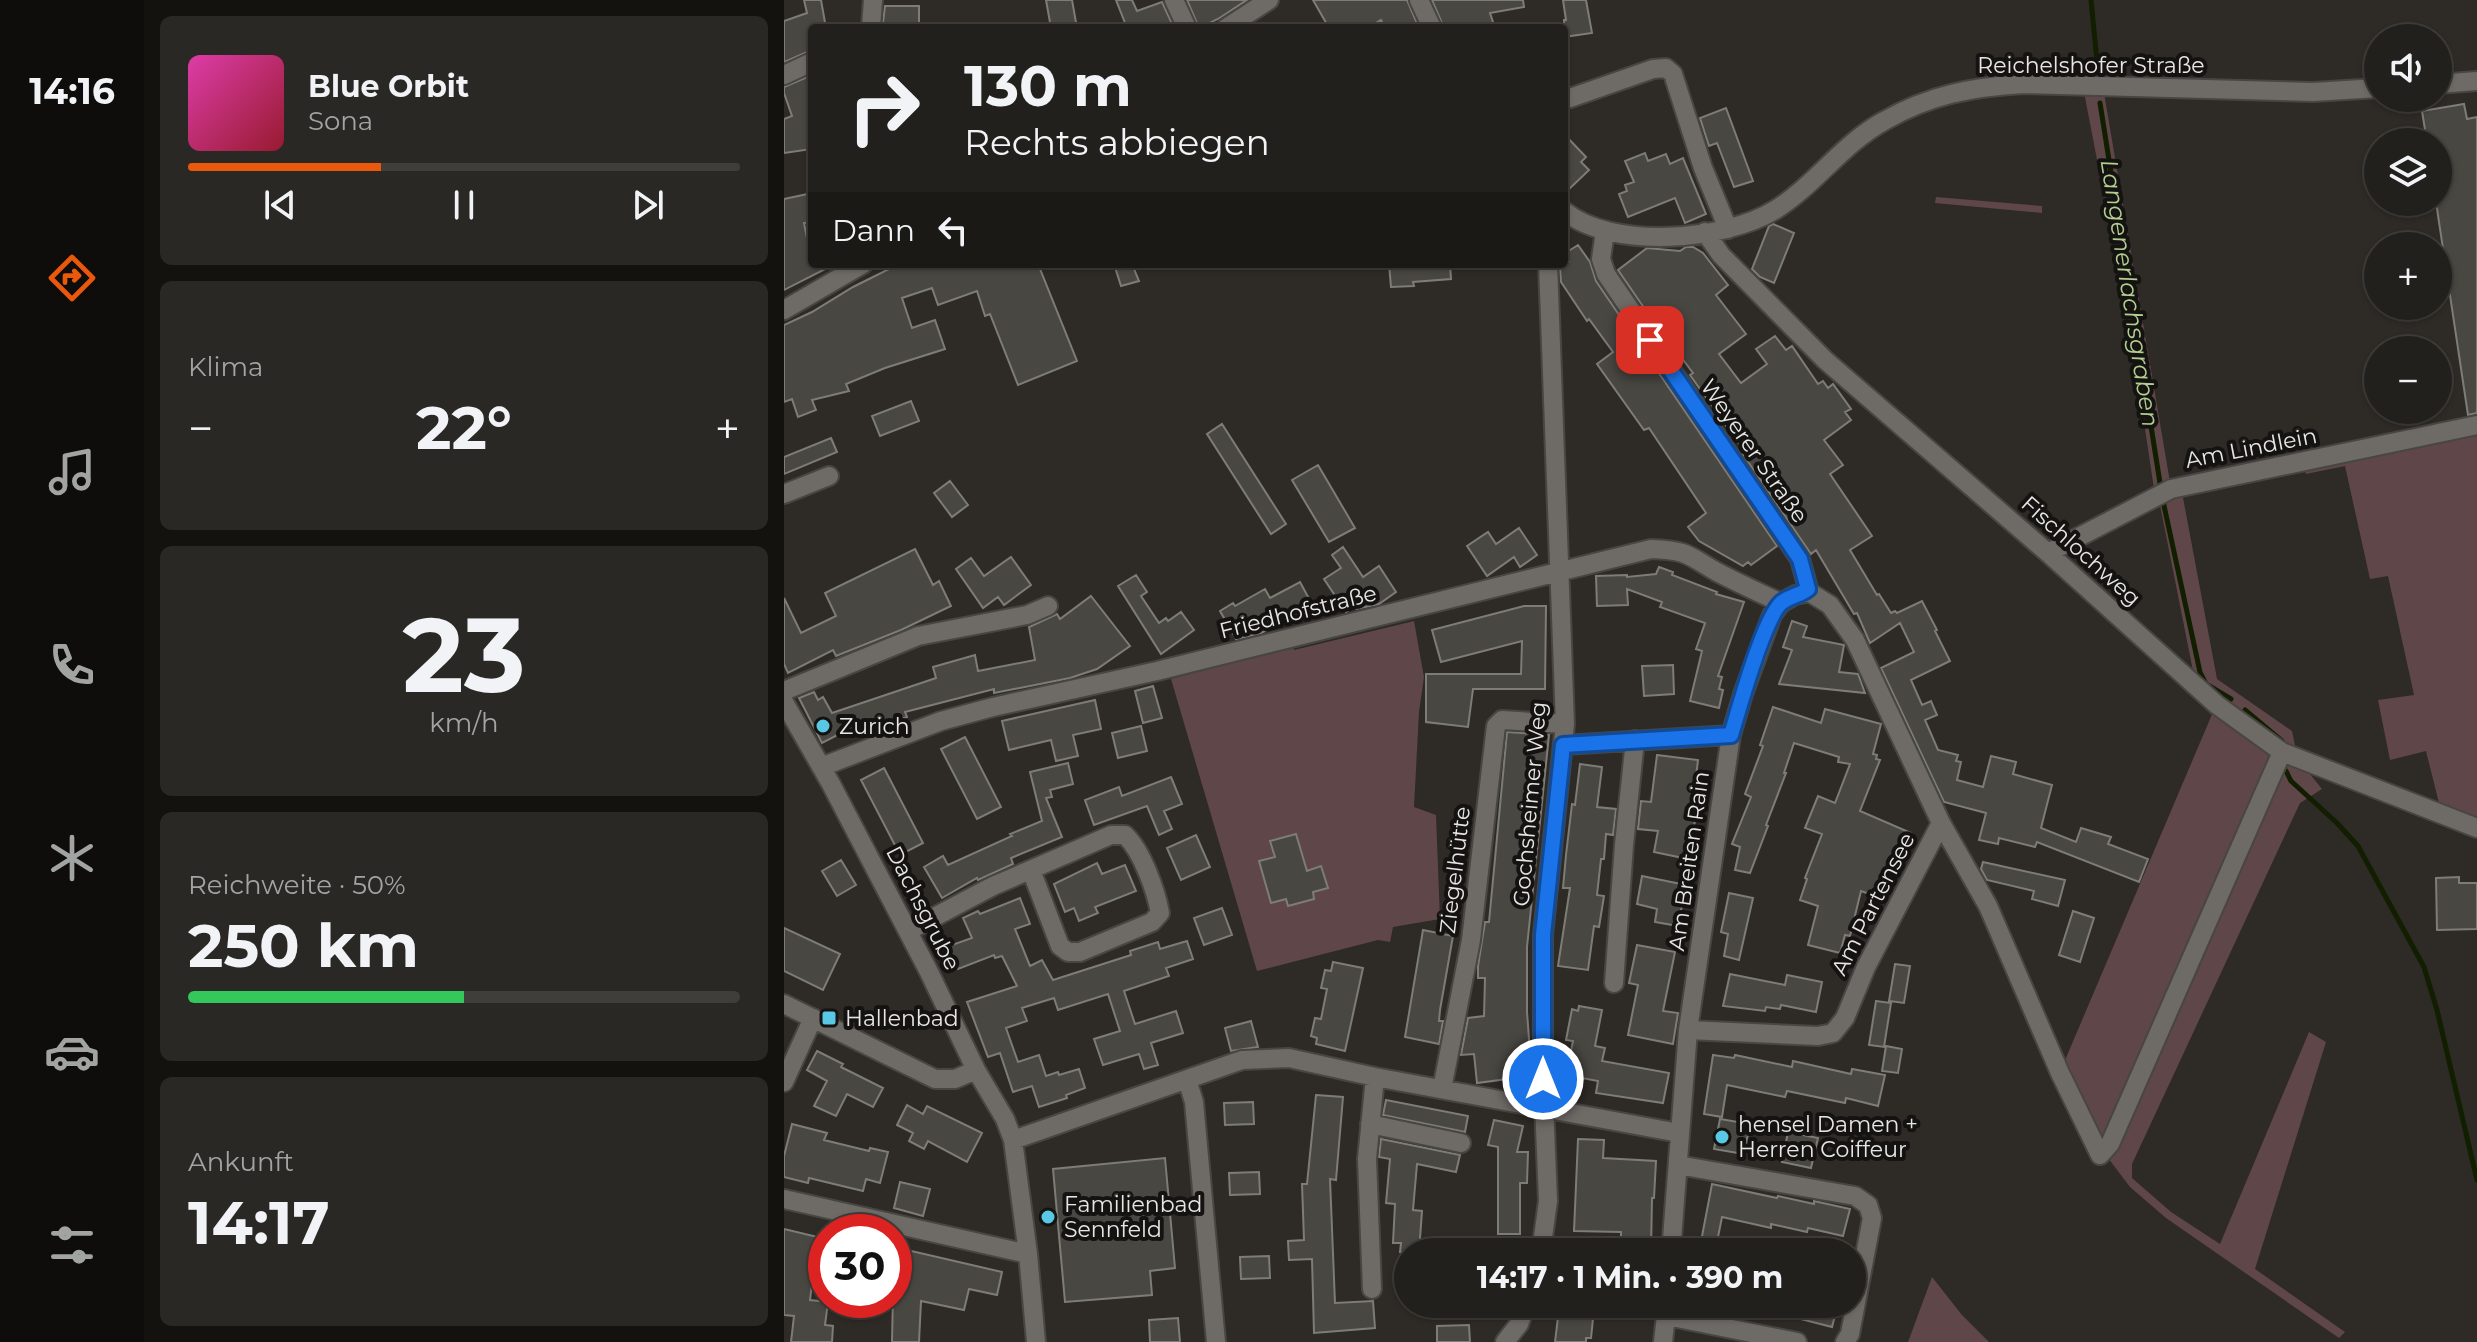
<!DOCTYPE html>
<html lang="de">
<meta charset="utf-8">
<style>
:root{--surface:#22201c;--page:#2a2825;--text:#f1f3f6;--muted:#a2a3a3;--line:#3f3e3b;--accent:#ea580c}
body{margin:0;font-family:Montserrat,sans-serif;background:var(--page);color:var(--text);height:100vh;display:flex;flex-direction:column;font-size:30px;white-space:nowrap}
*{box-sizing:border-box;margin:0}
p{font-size:26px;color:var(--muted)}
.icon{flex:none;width:44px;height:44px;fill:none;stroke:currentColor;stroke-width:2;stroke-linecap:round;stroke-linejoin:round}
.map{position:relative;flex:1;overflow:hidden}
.side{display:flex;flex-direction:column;gap:16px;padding:16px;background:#13120f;width:640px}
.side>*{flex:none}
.banner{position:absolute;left:24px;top:24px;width:760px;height:244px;border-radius:8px;box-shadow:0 2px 6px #0004,0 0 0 2px var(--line);background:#22201c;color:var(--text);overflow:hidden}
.buttons{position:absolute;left:1580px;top:24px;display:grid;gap:16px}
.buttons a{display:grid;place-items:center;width:88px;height:88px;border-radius:50%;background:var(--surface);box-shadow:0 2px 6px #0004,0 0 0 2px var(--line);font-size:40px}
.speed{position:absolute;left:24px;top:1214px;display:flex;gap:16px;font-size:40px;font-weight:700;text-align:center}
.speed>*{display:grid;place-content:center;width:104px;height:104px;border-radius:50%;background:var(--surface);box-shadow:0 2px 6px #0004,0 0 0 2px var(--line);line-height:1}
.speed .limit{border:12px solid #d22;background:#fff;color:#111}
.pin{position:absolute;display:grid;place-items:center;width:68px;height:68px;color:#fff;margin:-34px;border-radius:16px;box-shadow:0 4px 12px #0006}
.me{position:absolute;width:88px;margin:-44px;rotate:0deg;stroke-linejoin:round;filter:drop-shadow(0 0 6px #0008)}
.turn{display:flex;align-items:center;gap:28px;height:168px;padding:0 24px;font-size:36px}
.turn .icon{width:104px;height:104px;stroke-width:2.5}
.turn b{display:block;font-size:56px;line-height:68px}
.then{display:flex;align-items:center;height:76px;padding:0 24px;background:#0003;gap:16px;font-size:30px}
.big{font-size:60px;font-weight:700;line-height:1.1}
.side .tile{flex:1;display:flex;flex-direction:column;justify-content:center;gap:12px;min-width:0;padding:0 28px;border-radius:12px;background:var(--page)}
.side .dial{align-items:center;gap:0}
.dial b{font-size:104px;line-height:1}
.song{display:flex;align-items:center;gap:24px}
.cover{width:96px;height:96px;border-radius:12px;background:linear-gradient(135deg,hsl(320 70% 55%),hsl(350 70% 35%))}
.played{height:8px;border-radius:4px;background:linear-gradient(90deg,var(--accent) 35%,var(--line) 35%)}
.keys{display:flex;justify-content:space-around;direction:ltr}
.heat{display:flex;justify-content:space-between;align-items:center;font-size:44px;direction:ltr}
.charge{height:12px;border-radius:6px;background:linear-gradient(90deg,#34c759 50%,var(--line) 0)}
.trip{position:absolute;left:610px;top:1238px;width:472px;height:80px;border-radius:40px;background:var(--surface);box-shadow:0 2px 6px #0004,0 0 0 2px var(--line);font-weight:700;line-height:80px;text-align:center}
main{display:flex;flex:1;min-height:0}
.menu{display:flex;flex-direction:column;width:144px;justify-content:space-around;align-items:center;background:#0e0d0b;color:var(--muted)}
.menu .icon{width:56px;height:56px}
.menu .on{color:var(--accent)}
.menu b{font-size:36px;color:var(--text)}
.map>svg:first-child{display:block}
</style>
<main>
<nav class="menu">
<b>14:16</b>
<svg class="icon on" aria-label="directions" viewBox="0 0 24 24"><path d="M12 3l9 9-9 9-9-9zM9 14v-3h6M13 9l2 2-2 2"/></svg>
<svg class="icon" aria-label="music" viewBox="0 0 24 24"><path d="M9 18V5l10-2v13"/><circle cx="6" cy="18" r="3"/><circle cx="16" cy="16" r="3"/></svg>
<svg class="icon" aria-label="phone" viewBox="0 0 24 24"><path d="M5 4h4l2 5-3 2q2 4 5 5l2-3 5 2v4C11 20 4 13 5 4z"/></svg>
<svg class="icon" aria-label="climate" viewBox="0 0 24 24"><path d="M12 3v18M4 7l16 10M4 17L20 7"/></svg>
<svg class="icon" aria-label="car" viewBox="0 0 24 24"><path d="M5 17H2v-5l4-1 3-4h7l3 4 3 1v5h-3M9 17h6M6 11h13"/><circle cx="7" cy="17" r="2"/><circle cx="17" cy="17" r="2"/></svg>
<svg class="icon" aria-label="filters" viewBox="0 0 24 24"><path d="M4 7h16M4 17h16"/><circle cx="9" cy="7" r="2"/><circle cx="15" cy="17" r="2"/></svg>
</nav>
<section class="side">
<div class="tile">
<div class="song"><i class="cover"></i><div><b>Blue Orbit</b><p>Sona</p></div></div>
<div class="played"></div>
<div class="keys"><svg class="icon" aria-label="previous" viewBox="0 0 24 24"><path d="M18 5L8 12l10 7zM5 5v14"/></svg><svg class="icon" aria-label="pause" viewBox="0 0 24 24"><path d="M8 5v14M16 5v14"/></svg><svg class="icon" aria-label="next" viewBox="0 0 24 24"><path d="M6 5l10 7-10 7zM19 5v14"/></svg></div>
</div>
<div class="tile"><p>Klima</p>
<div class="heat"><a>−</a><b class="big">22°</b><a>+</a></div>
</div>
<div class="tile dial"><b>23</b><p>km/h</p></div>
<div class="tile"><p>Reichweite · 50%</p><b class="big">250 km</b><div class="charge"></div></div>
<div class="tile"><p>Ankunft</p><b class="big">14:17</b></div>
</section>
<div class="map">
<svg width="1693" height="1342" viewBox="0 0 1693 1342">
<rect width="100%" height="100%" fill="#2e2a26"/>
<path fill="#5f4649" d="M1299 87H1319L1387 488 1397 487 1433 679 1508 731 1514 759 1538 789 1516 803 1348 1164V1178L1387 1212 1436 1244 1525 1032 1542 1042 1471 1269 1561 1332 1555 1338 1382 1218 1346 1187 1324 1158 1316 1155 1276 1072 1432 705 1412 686 1374 495 1371 496 1348 341Z
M1152 197 1258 206V213L1151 203Z
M1693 421V827L1658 815 1642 751 1606 760 1594 700 1630 695 1604 576 1586 579 1561 466 1522 474 1518 463Z
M630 621 640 677 635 712 630 807 652 815 656 919 609 927 606 942 594 940 473 971 387 679 509 647 510 650Z
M1148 1277 1178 1315 1205 1342H1124Z"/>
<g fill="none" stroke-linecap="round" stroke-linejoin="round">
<path stroke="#121e00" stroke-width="5" d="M1307 0 1314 72
M1316 103 1376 483
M1379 501 1416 672 1422 684 1447 699
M1461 710 1498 741
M1502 771 1507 781 1553 823 1574 846 1640 967 1653 1010 1693 1180"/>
</g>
<path fill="#484742" stroke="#7d7c77" stroke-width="2" d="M20 0H37L42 28H28V50L0 62V21L23 13Z
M262 0H288L293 28H267Z
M332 0H348L353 11 378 2 390 28H343Z
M403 0H463L434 19 415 28Z
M529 0H623L635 28H601L597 20 583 28H545Z
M648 0H739L740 7 706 13 711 28H660Z
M779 0H802L808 33 780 37V20H782Z
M101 6H135V23H99Z
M28 75V149L0 153V119L8 116 0 93V87Z
M1680 104 1683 119 1693 117V413L1684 415 1652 202H1654V142H1643L1638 111Z
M942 108 969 181 950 187 933 143 925 146 916 118Z
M780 134 802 157 797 162 805 170 780 194Z
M861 153 864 161 882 154 886 164 899 158 922 214 901 223 891 198 844 217 835 194 843 191 841 185 850 182 841 161Z
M28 193V222L20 223 28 264H51L0 290V199Z
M989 224 1010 233 990 283 976 277 968 269 985 226Z
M794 245 806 262 812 281 993 546 967 565 964 562 959 566 915 541 904 527 922 513 865 428 860 430 813 364 829 352 805 319 803 321 777 282 776 268 785 262 780 254Z
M902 247H909L919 253 944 285 932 295 962 334 935 354 957 383 983 364 972 349 991 336 1002 350 1008 346 1034 384 1039 381 1044 388 1049 384 1067 409 1061 412 1067 420 1040 440 1059 465 1046 474 1088 536 1066 550 1093 595 1095 594 1107 613 1111 611 1113 613 1138 601 1153 630 1151 631 1166 661 1127 680 1138 705 1147 701 1153 715 1141 720 1154 750 1174 755 1172 761 1177 762 1173 780 1199 787 1207 756 1232 762 1229 774 1268 785 1257 828 1292 842 1297 828 1327 837 1324 844 1364 859 1355 882 1253 842 1251 847 1215 838 1214 844 1195 840 1202 813 1160 802 1097 668 1130 652 1116 623 1086 643 1073 613 1070 614 1032 550 1027 554 958 453 960 451 906 375 909 373 891 349 889 350 834 270 863 248 896 251Z
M115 264H134L136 268 148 264H254L293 361 234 385 206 314 201 316 193 291 154 305 148 288 118 298 128 328 151 320 161 349 101 368 62 384 65 391 28 400 32 410 14 417 8 399 0 402V325L28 312 69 287Z
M330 264H348L355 281 337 286Z
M605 264H666L667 279 629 282 630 286 607 287Z
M127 401 135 421 96 436 88 416Z
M438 424 502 524 487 534 423 434Z
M47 438 53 452 0 474V457Z
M534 465 571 528 545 542 508 480Z
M166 481 184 505 168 517 150 493Z
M735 528 753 555 736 567 730 557 703 576 683 546 704 532 712 544Z
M559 547 579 577 595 566 612 592 595 604 572 609 570 606 562 612 540 579 557 568 548 555Z
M131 549 149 585 155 581 167 606 117 630 52 656 49 650 4 673 0 664V598L17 633 52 616 41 593Z
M227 557 247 585 220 605 214 597 199 608 172 569 187 558 200 576Z
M875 567 889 572 888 575 933 592 932 594 960 602 934 676 938 677 935 689 939 690 935 708 906 701 918 651 912 649 921 623 876 607 878 602 843 589 844 605 813 606 812 576 843 575V577L872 574Z
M352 575 363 592 357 596 375 623 382 618 384 621 397 612 410 630 377 654 334 586Z
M516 582 529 606 477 633 452 639 436 611 449 603 451 606 481 589 486 598Z
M307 596 346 646 313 669 286 678 210 693V689L121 712 123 717 78 733 75 724 38 743 15 698 30 692 34 700 39 697 48 713 152 678 149 667 191 655 194 671 251 660 245 627 273 614 276 619Z
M740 606H762L761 689H689L684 727 642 722V674H737L738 641 657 662 648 630Z
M1008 621 1023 626 1019 637 1060 645 1055 672 1074 674 1081 693 995 684 1008 650 999 647Z
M889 665 890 694 860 696 858 666Z
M369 686 378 718 359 723 351 691Z
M311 700 317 729 289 735 294 756 272 761 267 740 225 750 218 721Z
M989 707 1037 723 1041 709 1097 724 1089 754 1093 755 1092 759 1096 760 1076 811 1127 833 1118 854 1114 852 1097 898 1077 891 1066 936 1061 935 1056 953 1024 945 1034 906 1016 900 1023 879 1021 878 1038 834 1021 828 1034 796 1051 803 1066 764 1054 762 1055 757 1010 743 1000 773H1002L982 825 984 826 966 873 951 870 956 847 948 844 967 797 961 794 979 746 976 745Z
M357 726 363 751 334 758 328 733Z
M723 732 765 735 743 947V1012L747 1066 738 1067 739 1074 723 1076V1079L693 1083 690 1054 677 1055 684 1018 700 1016 701 978H694V966L701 922H705Z
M181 737 217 807 193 819 157 749Z
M873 755 914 760 909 802 915 803 909 830 905 829 899 858 870 852 874 831 854 829 857 801 867 802Z
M284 763 289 784 266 790 268 797 262 798 278 837 227 858 229 864 194 880 193 878 158 898 140 867 159 856 164 865 228 836 226 834 258 821 246 772Z
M796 764 818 767 813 807 832 809 829 835 822 834 820 859H817L813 895 820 896 815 927 810 926 804 970 774 966 786 888H779L782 855 788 804 791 805Z
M100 768 139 843 116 855 77 780Z
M387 777 398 804 380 811 388 829 375 835 363 806 310 825 301 800 335 787 338 796Z
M512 834 523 871 537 866 544 888 529 892 530 899 504 906 502 899 487 903 475 861 491 857 486 841Z
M412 835 426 867 397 880 383 848Z
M57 860 72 885 53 896 38 871Z
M1199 862 1281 880 1274 906 1248 899 1250 891 1203 880 1197 869Z
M313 863 318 874 341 865 352 891 311 907 314 913 295 921 290 908 281 912 270 884Z
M858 876 902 885 894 926 871 922 873 909 853 904Z
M1675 877V883H1693V929L1653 930 1652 878Z
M945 893 969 898 955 960 940 956 944 934 937 932Z
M236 898 246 924 231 929 246 966 258 960 269 980 347 955 346 951 374 942 376 949 403 941 409 959 382 968 385 976 340 991 351 1024 392 1011 399 1033 367 1043 374 1065 360 1069 355 1054 319 1065 310 1039 336 1031 324 994 274 1010 270 998 238 1008 243 1021 222 1028 234 1062 255 1055 262 1076 274 1072 275 1075 295 1069 301 1088 282 1095 283 1098 255 1107 248 1086 229 1092 216 1053 204 1057 183 1002 233 986 218 956 211 958 210 955 174 969 165 946 188 938 179 918 194 911 196 914Z
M438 908 448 935 420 945 410 918Z
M1289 911 1310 918 1296 962 1275 955Z
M0 928 56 954 39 990 0 971Z
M639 930 669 936 656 1010 655 1021H659L655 1044 621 1037Z
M853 945 891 952 879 1011 894 1013 889 1044 844 1035 854 985 845 983Z
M549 962 579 968 561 1051 532 1044 533 1038 527 1036 531 1018 537 1019 543 989 537 988 541 970 547 971Z
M1111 964 1126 966 1120 1003 1105 1001Z
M946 974 1001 985 1003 975 1038 982 1032 1012 997 1005 996 1009 982 1007 981 1011 939 1006Z
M1092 1001 1107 1003 1100 1047 1085 1045Z
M795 1006 818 1010 811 1046 821 1048 818 1061 885 1073 879 1103 812 1093 814 1081 782 1075 789 1041 782 1040 788 1009 794 1011Z
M467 1021 474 1047 447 1051 441 1028Z
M1102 1046 1118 1049 1114 1073 1098 1071Z
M33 1051 59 1064 57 1067 99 1088 89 1107 63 1094 52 1116 30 1106 43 1081 23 1070Z
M929 1055 950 1058 951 1055 1008 1067 1009 1061 1067 1074 1068 1069 1101 1075 1094 1106 1062 1098 1061 1103 1003 1091 1001 1097 943 1085 938 1117 920 1114Z
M532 1095 559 1097 552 1180 546 1179 551 1303 589 1301 591 1328 530 1333 528 1259 505 1260 504 1241 520 1240 518 1184H523Z
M602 1100 684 1116 681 1132 599 1115Z
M469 1102 470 1124 441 1125 440 1103Z
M123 1105 139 1114 143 1106 198 1133 183 1162 144 1141 140 1149 125 1141 129 1133 113 1125Z
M936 1119 966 1124 960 1154 930 1149Z
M710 1120 739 1126 733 1152H744L743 1183H736V1234H714V1147L704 1145Z
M8 1124 43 1133 40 1140 85 1151 86 1148 104 1152 96 1183 82 1179 79 1191 25 1178 24 1183 0 1177V1156Z
M1004 1132 1034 1138 1027 1168 998 1162Z
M597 1139 676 1155 672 1172 633 1164 629 1210 638 1211 635 1252H616L617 1243H609L611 1204 602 1203 606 1159 595 1157Z
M794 1139 820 1140 819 1158 872 1161 870 1198H868L867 1251 837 1250V1232L790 1231Z
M381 1158 391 1268 366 1271 368 1295 281 1302 269 1169Z
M475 1172 476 1194 446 1195 445 1173Z
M116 1182 146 1189 139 1216 110 1208Z
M928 1184 993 1198 994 1196 1030 1204V1201L1066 1209 1059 1236 1024 1228 1023 1232 987 1224V1228L938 1217 931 1252H915Z
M0 1229 42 1239V1271L30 1268 26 1300 44 1302 41 1325 49 1326 48 1342H7L10 1316 0 1315Z
M110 1247 218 1272 213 1295 185 1289 180 1310 137 1301 135 1342H108Z
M485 1256 486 1278 457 1279 456 1257Z
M754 1304H817V1319H809L807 1338H802V1342H771L774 1317 751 1316Z
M977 1304H1047L1045 1310 1052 1312 1048 1327 977 1309Z
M394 1318 396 1342H366L365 1320Z
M685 1325 686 1342H653V1326Z"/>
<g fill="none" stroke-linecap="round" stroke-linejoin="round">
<g stroke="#484642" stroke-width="22">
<path id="minor" d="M390 0 403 28
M635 0 648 28
M87 28 89 0
M442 28 485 0
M0 75 28 62
M1654 84 1693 81
M786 98 869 69 882 68 889 74 919 168 944 229
M780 211C828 250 940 241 991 210 1031 185 1058 144 1100 121 1145 95 1188 87 1240 84L1529 92 1594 88
M821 231 817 259 822 274 1016 559 1025 592 1046 605 1071 640 1157 823 1204 906 1276 1073 1316 1155 1326 1144 1498 752
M921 232 937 255 1041 360 1264 553 1433 705 1498 752 1693 828
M0 310 79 264
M0 494 45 476
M1264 553 1387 489 1693 425
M0 691 134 636 243 615 264 606
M0 702 47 784 145 972 192 1070 221 1119 229 1140 244 1254 252 1342
M779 745 947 735
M37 767 157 721 209 707 373 671 867 549C903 550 904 555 933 572 954 583 976 593 997 603
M124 931 209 886 327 835H341C358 851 372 891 376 913L368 922 296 952H284L276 946 247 870
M830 983 840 845 851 740
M0 1004 151 1079H171L192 1070
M904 1030 1034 1036 1049 1033 1061 1018 1082 967 1157 823
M403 1079 410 1102 432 1342
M0 1082 29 1018
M658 1089 687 940 712 726 718 720 781 724
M586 1124 677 1143
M229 1140 458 1060 505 1058 591 1077 895 1133
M894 1165 1071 1196 1084 1205 1088 1218 1066 1334 1061 1342
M0 1199 244 1254
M757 1252 764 1201 759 1079V935L781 724 764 264
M887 1252 904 1030 947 735 959 694 988 615 997 603 1011 595 1025 592
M588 1289 583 1159 591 1077
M883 1316 1013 1342
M721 1342 735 1324 742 1304
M879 1342 883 1307"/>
</g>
<use href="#minor" stroke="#6e6a66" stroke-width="18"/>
</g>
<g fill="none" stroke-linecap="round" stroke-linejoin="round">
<g stroke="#114b97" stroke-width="20">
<path id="route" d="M759 1079V935L779 745 947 735C955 709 979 620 997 603 1005 596 1017 595 1024 589L1016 559 866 340"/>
</g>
<use href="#route" stroke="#1a73e8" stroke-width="14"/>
</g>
<g fill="#58c8e4" stroke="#151311" stroke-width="3">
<circle cx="39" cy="726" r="8"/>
<rect x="37" y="1010" width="16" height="16" rx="4"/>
<circle cx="938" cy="1137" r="8"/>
<circle cx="264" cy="1217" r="8"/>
</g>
<g text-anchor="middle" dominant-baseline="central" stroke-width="8" stroke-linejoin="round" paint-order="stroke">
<g font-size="22" fill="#e8e6e3" stroke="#151311">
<text x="1307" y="65">Reichelshofer Straße</text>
<text transform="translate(1467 448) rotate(-11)">Am Lindlein</text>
<text transform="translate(970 451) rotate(55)">Weyerer Straße</text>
<text transform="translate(1297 551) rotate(42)">Fischlochweg</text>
<text transform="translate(514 612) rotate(-14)">Friedhofstraße</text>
<text transform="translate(746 804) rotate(-85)">Gochsheimer Weg</text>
<text transform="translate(905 861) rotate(-82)">Am Breiten Rain</text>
<text transform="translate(671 870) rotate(-83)">Ziegelhütte</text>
<text transform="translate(1089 904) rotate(-63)">Am Partensee</text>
<text transform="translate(139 908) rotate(63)">Dachsgrube</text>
</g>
<g font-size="22" fill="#e8e6e3" stroke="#151311" text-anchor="start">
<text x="55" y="726">Zurich</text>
<text x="61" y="1018">Hallenbad</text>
<text x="954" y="1124">hensel Damen +<tspan x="954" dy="25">Herren Coiffeur</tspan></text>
<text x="280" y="1204">Familienbad<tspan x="280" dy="25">Sennfeld</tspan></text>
</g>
<g font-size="24" font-style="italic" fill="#b2ce91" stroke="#151311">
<text transform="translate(1346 293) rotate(81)">Langenerlachsgraben</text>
</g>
</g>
</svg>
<div class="buttons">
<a><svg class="icon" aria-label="sound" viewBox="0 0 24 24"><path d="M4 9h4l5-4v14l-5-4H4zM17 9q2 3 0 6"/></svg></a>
<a><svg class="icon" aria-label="layers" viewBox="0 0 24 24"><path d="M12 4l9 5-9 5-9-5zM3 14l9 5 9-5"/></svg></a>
<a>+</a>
<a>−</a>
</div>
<div class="speed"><div class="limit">30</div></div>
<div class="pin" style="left:866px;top:340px;background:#d93025"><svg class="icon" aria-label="arrive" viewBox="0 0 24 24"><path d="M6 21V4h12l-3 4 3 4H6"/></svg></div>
<svg class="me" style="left:759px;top:1079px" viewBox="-20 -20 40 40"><circle r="17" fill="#1a73e8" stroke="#fff" stroke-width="3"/><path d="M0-11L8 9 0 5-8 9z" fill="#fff"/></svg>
<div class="trip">14:17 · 1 Min. · 390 m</div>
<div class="banner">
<div class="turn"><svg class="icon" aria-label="right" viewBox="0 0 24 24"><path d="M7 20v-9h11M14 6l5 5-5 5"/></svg><div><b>130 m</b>Rechts abbiegen</div></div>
<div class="then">Dann<svg class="icon" aria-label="left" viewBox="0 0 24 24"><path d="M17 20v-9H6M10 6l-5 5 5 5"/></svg></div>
</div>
</div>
</main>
